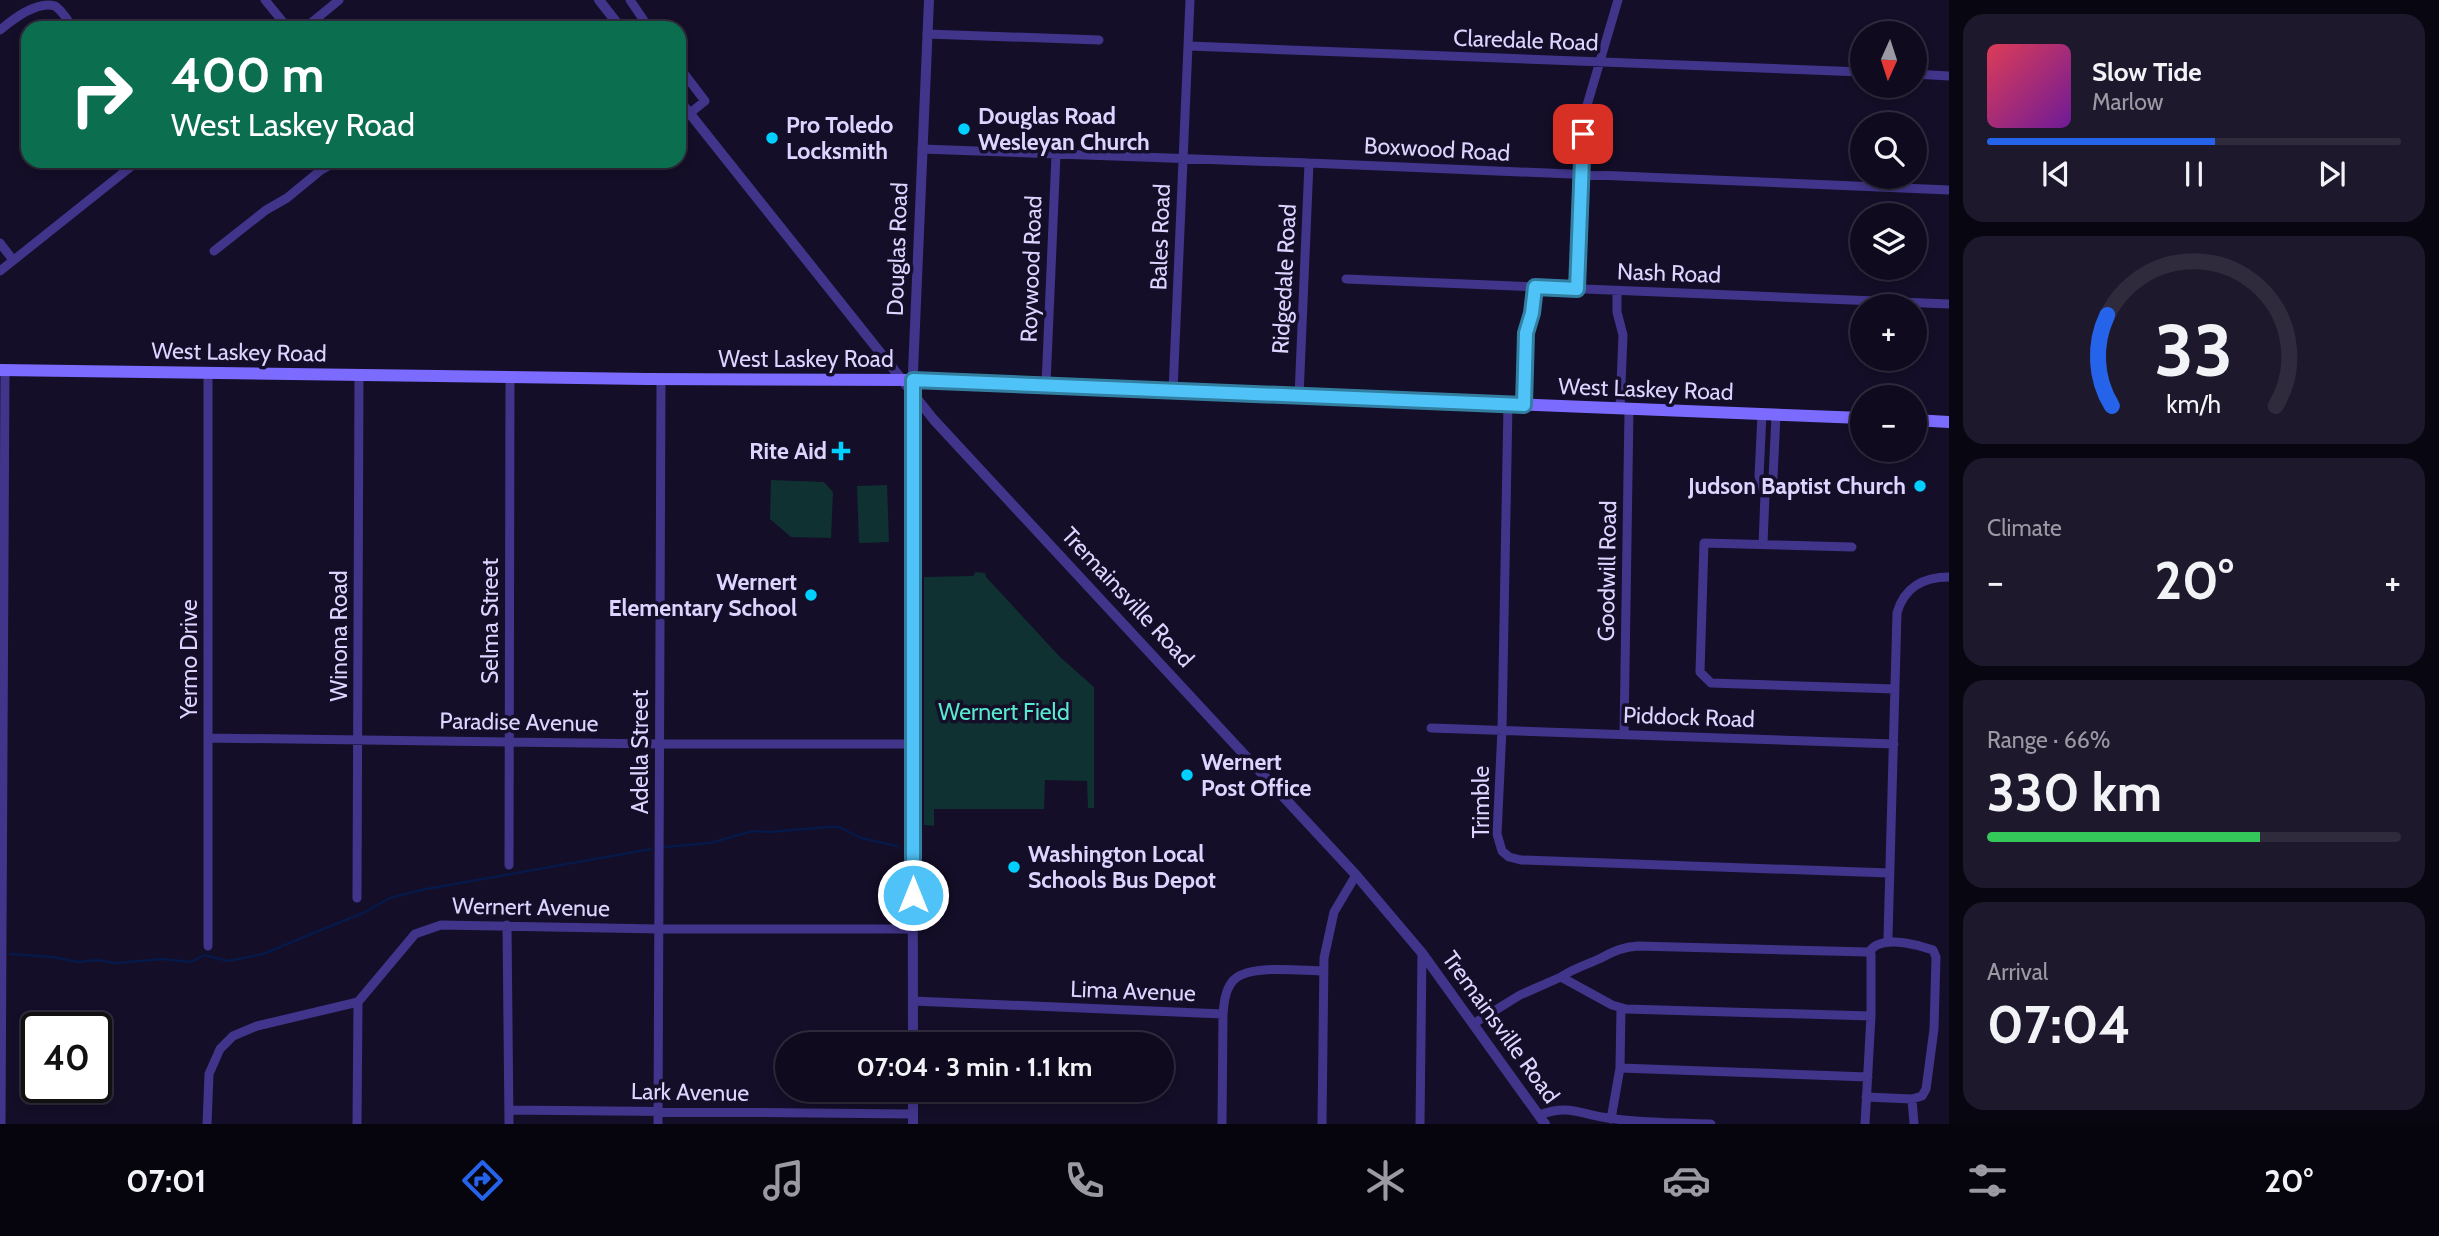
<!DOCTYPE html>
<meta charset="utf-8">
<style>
:root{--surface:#0f0a1e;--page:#1d182b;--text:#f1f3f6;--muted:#9b9aa4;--line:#2f2b3c;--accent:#2563eb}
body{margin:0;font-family:Cabin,sans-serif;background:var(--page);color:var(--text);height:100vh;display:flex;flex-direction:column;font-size:26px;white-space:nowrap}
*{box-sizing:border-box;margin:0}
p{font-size:23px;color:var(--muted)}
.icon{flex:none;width:38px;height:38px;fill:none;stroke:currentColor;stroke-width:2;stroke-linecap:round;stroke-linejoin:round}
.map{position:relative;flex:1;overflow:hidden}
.details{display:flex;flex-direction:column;gap:14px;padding:14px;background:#080610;width:490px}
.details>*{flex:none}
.top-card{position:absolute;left:21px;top:21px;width:665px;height:147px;border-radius:21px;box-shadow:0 4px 10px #0003,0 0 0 2px var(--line);background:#0b6e4f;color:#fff;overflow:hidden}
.needle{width:46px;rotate:183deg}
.controls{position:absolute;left:1850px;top:21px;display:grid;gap:14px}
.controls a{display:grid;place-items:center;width:77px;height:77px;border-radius:50%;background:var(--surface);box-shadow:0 4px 10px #0003,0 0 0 2px var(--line);font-size:35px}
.speed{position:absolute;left:21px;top:1012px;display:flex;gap:14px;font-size:35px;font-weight:700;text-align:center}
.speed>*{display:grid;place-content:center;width:91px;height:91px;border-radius:50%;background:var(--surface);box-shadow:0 4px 10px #0003,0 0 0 2px var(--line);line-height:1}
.speed .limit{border:4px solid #111;border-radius:10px;background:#fff;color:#111}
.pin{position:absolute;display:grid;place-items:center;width:60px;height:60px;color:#fff;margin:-30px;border-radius:14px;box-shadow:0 4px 10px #0006}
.me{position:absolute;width:77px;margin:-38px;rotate:0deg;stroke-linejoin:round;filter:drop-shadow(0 0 5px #0008)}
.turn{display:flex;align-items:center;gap:24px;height:147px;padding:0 35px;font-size:32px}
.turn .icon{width:91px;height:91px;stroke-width:2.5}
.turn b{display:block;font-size:49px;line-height:60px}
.big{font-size:52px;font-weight:700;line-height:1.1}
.details .card{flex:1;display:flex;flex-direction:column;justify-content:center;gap:10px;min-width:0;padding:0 24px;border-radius:21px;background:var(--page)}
.details .dial{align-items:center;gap:0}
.dial svg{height:182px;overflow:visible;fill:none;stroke:var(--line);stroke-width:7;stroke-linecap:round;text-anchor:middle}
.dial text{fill:var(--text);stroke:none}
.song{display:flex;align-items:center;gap:21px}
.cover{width:84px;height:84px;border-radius:10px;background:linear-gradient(135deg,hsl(350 70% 55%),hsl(280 70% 35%))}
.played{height:7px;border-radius:4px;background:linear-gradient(90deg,var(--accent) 55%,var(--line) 55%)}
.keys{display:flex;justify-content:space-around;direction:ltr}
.heat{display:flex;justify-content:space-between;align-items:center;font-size:38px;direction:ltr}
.charge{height:10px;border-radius:5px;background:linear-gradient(90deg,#34c759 66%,var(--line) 0)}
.trip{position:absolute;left:775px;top:1032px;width:399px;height:70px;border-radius:35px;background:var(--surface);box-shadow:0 4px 10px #0003,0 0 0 2px var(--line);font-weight:700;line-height:70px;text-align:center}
.tab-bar{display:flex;height:112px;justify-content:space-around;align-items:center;background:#06040c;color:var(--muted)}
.tab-bar .icon{width:49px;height:49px}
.tab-bar .selected{color:var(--accent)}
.tab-bar b{font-size:32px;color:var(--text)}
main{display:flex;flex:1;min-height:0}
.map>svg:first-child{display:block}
</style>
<main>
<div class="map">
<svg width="1949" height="1124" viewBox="0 0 1949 1124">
<rect width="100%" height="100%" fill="#140e28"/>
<path fill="#103132" d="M771 480 824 482 833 492 831 538 791 537 770 519Z
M887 485 889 542 859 543 857 486Z
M975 572 985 573 986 577 1060 657 1094 687V808H1088L1087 781 1045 780 1044 809H934V826L924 825V577L974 576Z"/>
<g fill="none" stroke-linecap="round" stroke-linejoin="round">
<path stroke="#061948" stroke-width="2.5" d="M665 847 710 843 753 831 769 832 828 827H839L861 838 897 846
M10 954 52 957 78 962 97 960 116 963 163 959 191 962 204 955 228 961 263 954 365 912 390 898 421 890 651 849"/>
<path stroke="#40358a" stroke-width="9" d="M265 0 288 28
M630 0 649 28
M305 28 339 0
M0 30C12 20 37 0 55 6 62 10 68 21 73 28
M927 34 1099 40
M1189 46 1862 72
M679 67 705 101 690 113
M1914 74 1949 76
M922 149 1309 163 1949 190
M0 243 13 260
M214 251 266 210 287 198 321 170 338 161
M0 271 138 161
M1346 279 1949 304
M1577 289 1585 112 1618 0
M1617 291V312L1623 335 1620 409
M1046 384 1056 155
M1173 391 1190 0
M1299 396 1309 163
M1508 404 1502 729 1497 834 1502 851 1509 857 1521 860 1889 873
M1524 405 1526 333 1533 313 1535 287
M1762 414 1759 476 1765 495 1763 544
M1765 495 1773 478 1776 415
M1852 547 1704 543 1700 672 1711 683 1895 689
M1431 728 1894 744
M1624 734 1629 410
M208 738 659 744H913
M509 865 510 377
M357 898 359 375
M507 925 509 1124
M1888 937 1897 613C1904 587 1924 577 1949 577
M208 946V373
M1561 977C1574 968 1586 965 1599 959 1613 952 1622 947 1638 946L1868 952 1871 954V1016
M913 1001 1223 1014C1224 1003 1225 991 1232 982 1245 963 1302 971 1323 971
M1473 1024 1520 995 1561 977 1612 1005 1626 1009 1871 1016 1865 1124
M1620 1068 1868 1077
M1866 1097 1912 1099 1922 1096 1926 1089 1934 1029 1936 957 1933 950C1919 945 1892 938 1877 945 1874 946 1871 950 1868 952
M1912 1099 1914 1124
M509 1110 913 1114
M1539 1115C1569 1104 1579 1114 1608 1118 1641 1123 1677 1123 1711 1124
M1611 1119 1620 1068 1621 1008
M1 1124 5 370
M207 1124 209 1074 220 1049 233 1036 257 1026 358 1002 415 934 441 925 659 929H913
M357 1124 358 1002
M658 1124 661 379
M1222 1124 1223 1014
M1322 1124 1324 958 1334 912 1356 875
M1420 1124 1422 953"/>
<path stroke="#40358a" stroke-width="10" d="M599 0 621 28
M679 100 934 420 1356 875 1422 953 1545 1124
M913 1045 912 395 929 0
M913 1090V1124"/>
<path stroke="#7c6bff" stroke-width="12" d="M0 370 647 379 913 380 1862 418
M1914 420 1949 422"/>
</g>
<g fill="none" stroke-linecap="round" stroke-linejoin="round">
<g stroke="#337fa1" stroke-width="18">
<path id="route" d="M913 895V380L1524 405 1526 333 1532 313 1535 287 1577 289 1583 134"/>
</g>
<use href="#route" stroke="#4fc3f7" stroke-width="12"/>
</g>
<g fill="#00d0ff" stroke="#140e28" stroke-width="2.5">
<circle cx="964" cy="129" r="7"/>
<circle cx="772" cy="138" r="7"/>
<path d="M837.5 440.5h7v7h7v7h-7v7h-7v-7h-7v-7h7z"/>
<circle cx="1920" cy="486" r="7"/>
<circle cx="811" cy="595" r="7"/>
<circle cx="1187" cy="775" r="7"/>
<circle cx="1014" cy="867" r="7"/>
</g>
<g text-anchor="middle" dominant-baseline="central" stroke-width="7" stroke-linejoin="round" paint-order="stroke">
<g font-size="23" fill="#ddd4ff" stroke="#140e28">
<text transform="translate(1526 40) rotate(2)">Claredale Road</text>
<text transform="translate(1437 149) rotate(3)">Boxwood Road</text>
<text transform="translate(1160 237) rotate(-88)">Bales Road</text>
<text transform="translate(897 249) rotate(-88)">Douglas Road</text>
<text transform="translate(1031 269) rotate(-88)">Roywood Road</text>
<text transform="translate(1669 273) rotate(2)">Nash Road</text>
<text transform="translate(1284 279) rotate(-87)">Ridgedale Road</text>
<text transform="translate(239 352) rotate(1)">West Laskey Road</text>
<text x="806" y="359">West Laskey Road</text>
<text transform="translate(1646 389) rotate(2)">West Laskey Road</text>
<text transform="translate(1607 571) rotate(-89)">Goodwill Road</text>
<text transform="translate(1128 597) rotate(47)">Tremainsville Road</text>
<text transform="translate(490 621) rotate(-90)">Selma Street</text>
<text transform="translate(339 636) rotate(-90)">Winona Road</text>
<text transform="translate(189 659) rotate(-90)">Yermo Drive</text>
<text transform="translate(1689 717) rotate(2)">Piddock Road</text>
<text transform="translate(519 722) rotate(1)">Paradise Avenue</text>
<text transform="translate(640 752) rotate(-90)">Adella Street</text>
<text transform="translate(1481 802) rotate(-90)">Trimble</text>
<text transform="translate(531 907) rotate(1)">Wernert Avenue</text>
<text transform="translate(1133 991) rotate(2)">Lima Avenue</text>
<text transform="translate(1501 1027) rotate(54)">Tremainsville Road</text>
<text transform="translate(690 1092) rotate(1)">Lark Avenue</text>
</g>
<g font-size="23" font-weight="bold" fill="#ddd4ff" stroke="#140e28" text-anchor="start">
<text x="978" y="116">Douglas Road<tspan x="978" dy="26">Wesleyan Church</tspan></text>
<text x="786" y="125">Pro Toledo<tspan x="786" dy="26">Locksmith</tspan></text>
<text x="827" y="451" text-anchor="end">Rite Aid</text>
<text x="1906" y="486" text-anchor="end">Judson Baptist Church</text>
<text x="797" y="582" text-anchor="end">Wernert<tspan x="797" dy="26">Elementary School</tspan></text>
<text x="1201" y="762">Wernert<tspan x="1201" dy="26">Post Office</tspan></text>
<text x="1028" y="854">Washington Local<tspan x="1028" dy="26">Schools Bus Depot</tspan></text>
</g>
<g font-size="23" fill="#57e9d1" stroke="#140e28">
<text x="1004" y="712">Wernert Field</text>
</g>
</g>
</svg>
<div class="controls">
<a><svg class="needle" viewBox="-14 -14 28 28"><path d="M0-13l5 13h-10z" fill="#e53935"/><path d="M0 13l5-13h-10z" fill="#9b9aa4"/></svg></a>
<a><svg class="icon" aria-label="search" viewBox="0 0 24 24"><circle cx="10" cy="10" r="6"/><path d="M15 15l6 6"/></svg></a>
<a><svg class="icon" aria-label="layers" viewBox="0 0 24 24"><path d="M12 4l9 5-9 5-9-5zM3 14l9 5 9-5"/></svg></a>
<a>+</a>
<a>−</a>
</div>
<div class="speed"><div class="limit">40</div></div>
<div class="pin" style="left:1583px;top:134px;background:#d93025"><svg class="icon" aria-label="arrive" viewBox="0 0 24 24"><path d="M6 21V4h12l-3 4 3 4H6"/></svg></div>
<svg class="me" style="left:913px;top:895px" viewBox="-20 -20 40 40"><circle r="17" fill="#4fc3f7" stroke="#fff" stroke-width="3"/><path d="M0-11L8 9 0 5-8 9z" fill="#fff"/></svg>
<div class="trip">07:04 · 3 min · 1.1 km</div>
<div class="top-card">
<div class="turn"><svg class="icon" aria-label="right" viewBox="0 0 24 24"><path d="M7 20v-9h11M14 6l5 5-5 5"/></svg><div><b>400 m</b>West Laskey Road</div></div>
</div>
</div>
<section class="details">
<div class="card">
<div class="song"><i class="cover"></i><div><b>Slow Tide</b><p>Marlow</p></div></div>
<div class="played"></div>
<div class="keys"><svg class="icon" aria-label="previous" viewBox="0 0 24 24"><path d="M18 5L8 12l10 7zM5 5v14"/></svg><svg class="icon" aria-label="pause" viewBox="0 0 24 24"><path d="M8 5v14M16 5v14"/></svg><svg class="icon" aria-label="next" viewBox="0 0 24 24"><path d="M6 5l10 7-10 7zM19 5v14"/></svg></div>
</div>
<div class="card dial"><svg viewBox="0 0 100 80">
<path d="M14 69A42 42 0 1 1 86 69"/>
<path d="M14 69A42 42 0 0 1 12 29" stroke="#2563eb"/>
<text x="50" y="56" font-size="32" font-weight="700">33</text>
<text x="50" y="72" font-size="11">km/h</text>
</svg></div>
<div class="card"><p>Climate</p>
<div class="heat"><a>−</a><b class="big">20°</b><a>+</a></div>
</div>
<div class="card"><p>Range · 66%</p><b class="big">330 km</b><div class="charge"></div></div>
<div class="card"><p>Arrival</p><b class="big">07:04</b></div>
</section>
</main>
<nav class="tab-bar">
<b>07:01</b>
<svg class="icon selected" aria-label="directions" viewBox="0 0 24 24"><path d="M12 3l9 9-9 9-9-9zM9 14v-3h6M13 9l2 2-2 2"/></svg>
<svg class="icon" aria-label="music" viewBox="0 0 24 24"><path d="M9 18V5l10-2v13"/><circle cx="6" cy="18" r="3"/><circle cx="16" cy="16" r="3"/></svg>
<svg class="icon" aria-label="phone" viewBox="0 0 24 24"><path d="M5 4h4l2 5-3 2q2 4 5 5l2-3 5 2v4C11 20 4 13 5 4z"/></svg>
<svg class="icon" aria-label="climate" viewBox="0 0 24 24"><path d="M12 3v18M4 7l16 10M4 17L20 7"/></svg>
<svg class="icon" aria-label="car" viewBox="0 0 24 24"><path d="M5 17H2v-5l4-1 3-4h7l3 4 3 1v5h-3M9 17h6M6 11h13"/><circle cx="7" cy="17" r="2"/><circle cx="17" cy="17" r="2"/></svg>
<svg class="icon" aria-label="filters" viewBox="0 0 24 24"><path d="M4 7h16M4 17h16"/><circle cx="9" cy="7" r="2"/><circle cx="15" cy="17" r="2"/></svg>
<b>20°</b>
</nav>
